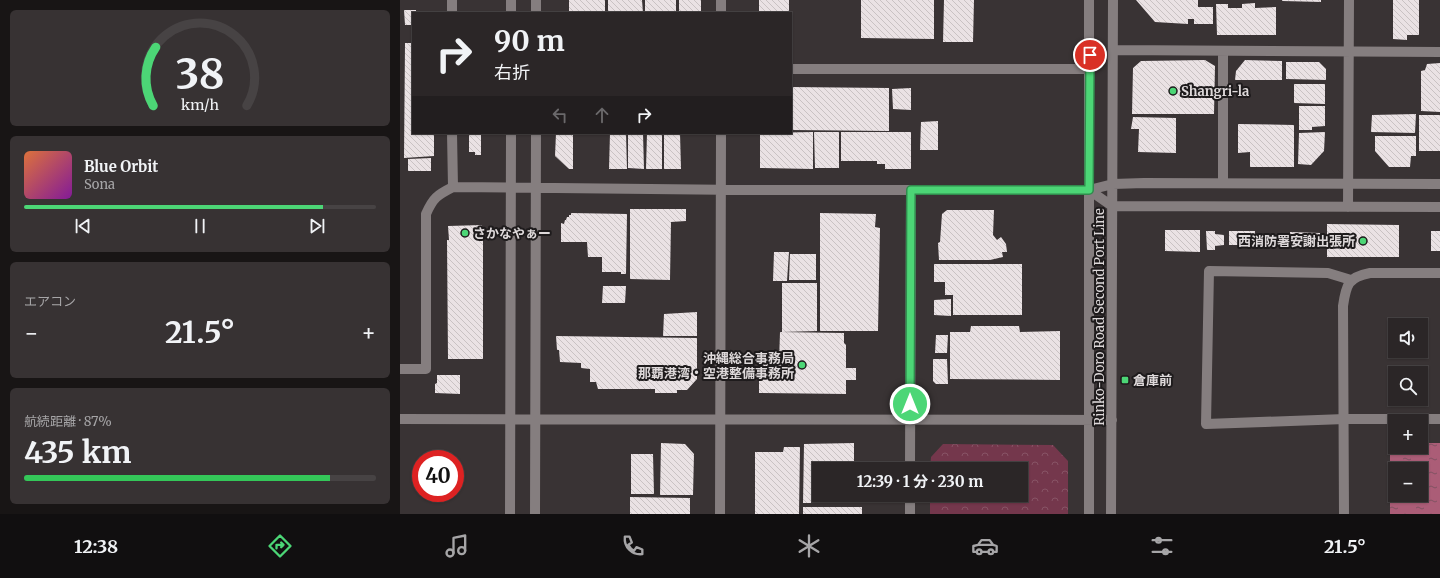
<!DOCTYPE html>
<html lang="ja">
<meta charset="utf-8">
<style>
:root{--surface:#2b2627;--page:#373233;--text:#f1f3f6;--muted:#a6a5a7;--line:#474344;--accent:#4cd676}
body{margin:0;font-family:Merriweather,"Noto Sans JP",serif;background:var(--page);color:var(--text);height:100vh;display:flex;flex-direction:column;font-size:15px;white-space:nowrap}
*{box-sizing:border-box;margin:0}
p{font-size:13px;color:var(--muted)}
.icon{flex:none;width:22px;height:22px;fill:none;stroke:currentColor;stroke-width:2;stroke-linecap:round;stroke-linejoin:round}
.map{position:relative;flex:1;overflow:hidden}
.panel{display:flex;flex-direction:column;gap:10px;padding:10px;background:#181515;width:400px}
.panel>*{flex:none}
.guide{position:absolute;left:12px;top:12px;width:380px;height:122px;border-radius:0px;box-shadow:0 1px 3px #0004,0 0 0 1px var(--line);background:#2b2627;color:var(--text);overflow:hidden}
.fabs{position:absolute;left:988px;top:318px;display:grid;gap:8px}
.fabs a{display:grid;place-items:center;width:40px;height:40px;border-radius:0px;background:var(--surface);box-shadow:0 1px 3px #0004,0 0 0 1px var(--line);font-size:20px}
.speed{position:absolute;left:12px;top:450px;display:flex;gap:8px;font-size:20px;font-weight:700;text-align:center}
.speed>*{display:grid;place-content:center;width:52px;height:52px;border-radius:50%;background:var(--surface);box-shadow:0 1px 3px #0004,0 0 0 1px var(--line);line-height:1}
.speed .limit{border:6px solid #d22;background:#fff;color:#111}
.pin{position:absolute;display:grid;place-items:center;width:34px;height:34px;color:#fff;margin:-17px;border:2px solid #fff;border-radius:50%;box-shadow:0 1px 4px #0007}
.me{position:absolute;width:44px;margin:-22px;rotate:0deg;stroke-linejoin:round;filter:drop-shadow(0 0 3px #0008)}
.turn{display:flex;align-items:center;gap:14px;height:84px;padding:0 16px;font-size:18px}
.turn .icon{width:52px;height:52px;stroke-width:2.5}
.turn b{display:block;font-size:28px;line-height:34px}
.lanes{display:flex;align-items:center;height:38px;padding:0 16px;background:#0003;justify-content:center;gap:20px;direction:ltr}
.lanes .off{opacity:.35}
.big{font-size:30px;font-weight:700;line-height:1.1}
.panel .card{flex:1;display:flex;flex-direction:column;justify-content:center;gap:6px;min-width:0;padding:0 14px;border-radius:6px;background:var(--page)}
.panel .dial{align-items:center;gap:0}
.dial svg{height:104px;overflow:visible;fill:none;stroke:var(--line);stroke-width:7;stroke-linecap:round;text-anchor:middle}
.dial text{fill:var(--text);stroke:none}
.song{display:flex;align-items:center;gap:12px}
.cover{width:48px;height:48px;border-radius:6px;background:linear-gradient(135deg,hsl(20 70% 55%),hsl(290 70% 35%))}
.played{height:4px;border-radius:2px;background:linear-gradient(90deg,var(--accent) 85%,var(--line) 85%)}
.keys{display:flex;justify-content:space-around;direction:ltr}
.heat{display:flex;justify-content:space-between;align-items:center;font-size:22px;direction:ltr}
.charge{height:6px;border-radius:3px;background:linear-gradient(90deg,#34c759 87%,var(--line) 0)}
.trip{position:absolute;left:412px;top:462px;width:216px;height:40px;border-radius:0px;background:var(--surface);box-shadow:0 1px 3px #0004,0 0 0 1px var(--line);font-weight:700;line-height:40px;text-align:center}
.menu{display:flex;height:64px;justify-content:space-around;align-items:center;background:#110f10;color:var(--muted)}
.menu .icon{width:28px;height:28px}
.menu .current{color:var(--accent)}
.menu b{font-size:18px;color:var(--text)}
main{display:flex;flex:1;min-height:0}
.map>svg:first-child{display:block}
</style>
<main>
<section class="panel">
<div class="card dial"><svg viewBox="0 0 100 80">
<path d="M14 69A42 42 0 1 1 86 69"/>
<path d="M14 69A42 42 0 0 1 16 24" stroke="#4cd676"/>
<text x="50" y="56" font-size="32" font-weight="700">38</text>
<text x="50" y="72" font-size="11">km/h</text>
</svg></div>
<div class="card">
<div class="song"><i class="cover"></i><div><b>Blue Orbit</b><p>Sona</p></div></div>
<div class="played"></div>
<div class="keys"><svg class="icon" aria-label="previous" viewBox="0 0 24 24"><path d="M18 5L8 12l10 7zM5 5v14"/></svg><svg class="icon" aria-label="pause" viewBox="0 0 24 24"><path d="M8 5v14M16 5v14"/></svg><svg class="icon" aria-label="next" viewBox="0 0 24 24"><path d="M6 5l10 7-10 7zM19 5v14"/></svg></div>
</div>
<div class="card"><p>エアコン</p>
<div class="heat"><a>−</a><b class="big">21.5°</b><a>+</a></div>
</div>
<div class="card"><p>航続距離 · 87%</p><b class="big">435 km</b><div class="charge"></div></div>
</section>
<div class="map">
<svg width="1040" height="514" viewBox="0 0 1040 514">
<defs>
<pattern id="park-crowns" width="20" height="18" patternUnits="userSpaceOnUse"><rect width="20" height="18" fill="#74374c"/><path d="M2 6a3 3 0 1 1 6 0M12 15a3 3 0 1 1 6 0" fill="none" stroke="#875365"/></pattern>
<pattern id="water-ripples" width="26" height="14" patternUnits="userSpaceOnUse"><rect width="26" height="14" fill="#ab5d77"/><path d="M2 4q2-2 4 0t4 0M15 11q2-2 4 0t4 0" fill="none" stroke="#815261"/></pattern>
<pattern id="building-back-hatch" width="6" height="6" patternUnits="userSpaceOnUse"><rect width="6" height="6" fill="#eae2e4"/><path d="M-1 5l2 2M0 0l6 6M5-1l2 2" fill="none" stroke="#c9c2c3"/></pattern>
</defs>
<rect width="100%" height="100%" fill="#393334"/>
<path fill="url(#park-crowns)" d="M543 444 653 445 668 461V514H530V495H621V469H530L531 457Z"/>
<path fill="url(#water-ripples)" fill-rule="evenodd" d="M990 443H995V447H1021V443H1040V514H990ZM995 469H1021V495H995Z"/>
<path fill="url(#building-back-hatch)" d="M169 0H205V13H169Z
M208 0H242L243 13H208Z
M245 0H276V13H245Z
M279 0H301V13H279Z
M359 0H389V13H359Z
M461 0H534V39L461 38Z
M544 0H574L573 42H543Z
M736 0H798V7H813V24H794V19H788V24L755 22Z
M882 0H921V2L882 1Z
M993 0H1019V35H1007V40L993 39Z
M855 3V8L876 7V35H817L816 4H828V8H842V4Z
M4 10H16V13H13V25H5Z
M5 43H13V133H34V156L4 158Z
M805 60 815 66 814 114H732L733 68 741 61Z
M845 60 882 61V80H835L836 71Z
M886 62H919L926 69V80L886 79Z
M1040 63V112L1021 111V71L1025 70 1027 64Z
M894 84H925V104L894 103Z
M391 87 489 88V131L391 130Z
M511 88V110L493 109 492 89Z
M899 106H925V126L912 127V130H899Z
M1016 114 1015 133 971 132 972 115Z
M1019 115H1040V151H1019Z
M733 117 776 118V153L738 152 739 129H731Z
M538 121V150H520L521 122Z
M838 124 894 125V167H850V152L838 153Z
M413 132V169L360 168V133Z
M414 132H439V168H415Z
M441 132H511V169H485V164H477V161H441Z
M925 132 924 151 911 165 898 164 899 133Z
M156 133H173V169H169L155 156Z
M210 133H226L227 169H209Z
M228 133H243L244 169 228 168Z
M247 133H262V169H246Z
M264 133H280L281 169H264Z
M69 135H81V155H75V152H69Z
M975 136H1016V156H1011L1010 167H989L975 151Z
M31 158V171H8V159Z
M230 209H286V221L271 222 270 280 230 279Z
M547 210H594L593 235 597 240 601 237 606 244 607 252H602L603 257 590 260H539L538 243 540 242 542 214Z
M171 213 227 214 226 274H221V272H202V257H188L187 242H161V223L164 224 165 220H166L167 217H169V215H171Z
M420 213 476 214 475 227 480 228 478 331H420Z
M927 224 999 225V257H927Z
M82 225 83 240V359H48L47 240H49L48 226Z
M765 230H800V252L765 251Z
M806 231H815V234L824 235V245L815 246V250H807Z
M829 231H855L854 245H829Z
M1031 231H1040V251H1031Z
M890 232 920 233V247L890 246Z
M374 252H389L387 281H373Z
M390 254H416V280H389Z
M534 264H622V315H553V295H545V282H534Z
M382 283H417V331L382 332Z
M203 286H226L225 303H202Z
M551 299V316L534 315V300Z
M297 312V336H263L264 314Z
M571 326H619L620 332 660 331V380L550 379V332H570Z
M380 332 444 333V343L446 345V368H456V380H446V394L359 393V362H379Z
M536 335H548L547 353H535Z
M156 336 297 338V379L287 390H277V393H255V389H198L196 382H190V369L181 368V363L160 362 159 350H157Z
M533 359H547L548 384H536L533 381Z
M37 375H60V394L35 393V384L37 383Z
M261 443 285 444 294 454 293 495H260Z
M454 443V469H419V495H485V503H403L404 444Z
M384 447H400L399 514H355V452H383Z
M231 454H253L254 494H231Z
M230 497 290 498V514H230Z
M403 507H462V514H403Z"/>
<g fill="none" stroke-linecap="round" stroke-linejoin="round">
<path stroke="#857e7f" stroke-width="10" d="M52 0V13
M111 0V13
M136 0V13
M321 0V13
M713 50 1040 52
M391 69H689
M52 133 53 187 344 190H689L713 184 744 183 1040 184
M823 183V51
M689 190 712 206 1040 207
M948 207 949 0
M951 280 928 273 809 271 806 424 945 419H1040
M0 369H26V214C33 198 37 195 53 187
M0 419 712 420
M510 469 511 190
M110 514 111 133
M135 514 136 133
M320 514 321 133
M510 514V495
M689 514V0
M711 514 713 0
M944 514 943 306C946 285 948 277 970 273H1040"/>
</g>
<g fill="none" stroke-linecap="round" stroke-linejoin="round">
<g stroke="#318b4d" stroke-width="10">
<path id="route" d="M510 404 511 190H689L690 55"/>
</g>
<use href="#route" stroke="#4cd676" stroke-width="7"/>
</g>
<g fill="#4cd676" stroke="#1e1b1c" stroke-width="1.5">
<circle cx="773" cy="91" r="4"/>
<circle cx="65" cy="233" r="4"/>
<circle cx="963" cy="241" r="4"/>
<circle cx="402" cy="365" r="4"/>
<rect x="721" y="376" width="8" height="8" rx="2"/>
</g>
<g text-anchor="middle" dominant-baseline="central" stroke-width="4" stroke-linejoin="round" paint-order="stroke">
<g font-size="13" font-weight="bold" fill="#ded9da" stroke="#1e1b1c" text-anchor="start">
<text x="781" y="91">Shangri-la</text>
<text x="73" y="233">さかなやぁー</text>
<text x="955" y="241" text-anchor="end">西消防署安謝出張所</text>
<text x="394" y="358" text-anchor="end">沖縄総合事務局<tspan x="394" dy="15">那覇港湾・空港整備事務所</tspan></text>
<text x="733" y="380">倉庫前</text>
</g>
<g font-size="13" fill="#ded9da" stroke="#1e1b1c">
<text transform="translate(699 317) rotate(-90)">Rinko-Doro Road Second Port Line</text>
</g>
</g>
</svg>
<div class="fabs">
<a><svg class="icon" aria-label="sound" viewBox="0 0 24 24"><path d="M4 9h4l5-4v14l-5-4H4zM17 9q2 3 0 6"/></svg></a>
<a><svg class="icon" aria-label="search" viewBox="0 0 24 24"><circle cx="10" cy="10" r="6"/><path d="M15 15l6 6"/></svg></a>
<a>+</a>
<a>−</a>
</div>
<div class="speed"><div class="limit">40</div></div>
<div class="pin" style="left:690px;top:55px;background:#d93025"><svg class="icon" aria-label="arrive" viewBox="0 0 24 24"><path d="M6 21V4h12l-3 4 3 4H6"/></svg></div>
<svg class="me" style="left:510px;top:404px" viewBox="-20 -20 40 40"><circle r="17" fill="#4cd676" stroke="#fff" stroke-width="3"/><path d="M0-11L8 9 0 5-8 9z" fill="#fff"/></svg>
<div class="trip">12:39 · 1 分 · 230 m</div>
<div class="guide">
<div class="turn"><svg class="icon" aria-label="right" viewBox="0 0 24 24"><path d="M7 20v-9h11M14 6l5 5-5 5"/></svg><div><b>90 m</b>右折</div></div>
<div class="lanes"><svg class="icon off" aria-label="left" viewBox="0 0 24 24"><path d="M17 20v-9H6M10 6l-5 5 5 5"/></svg><svg class="icon off" aria-label="ahead" viewBox="0 0 24 24"><path d="M12 20V5M6 11l6-6 6 6"/></svg><svg class="icon" aria-label="right" viewBox="0 0 24 24"><path d="M7 20v-9h11M14 6l5 5-5 5"/></svg></div>
</div>
</div>
</main>
<nav class="menu">
<b>12:38</b>
<svg class="icon current" aria-label="directions" viewBox="0 0 24 24"><path d="M12 3l9 9-9 9-9-9zM9 14v-3h6M13 9l2 2-2 2"/></svg>
<svg class="icon" aria-label="music" viewBox="0 0 24 24"><path d="M9 18V5l10-2v13"/><circle cx="6" cy="18" r="3"/><circle cx="16" cy="16" r="3"/></svg>
<svg class="icon" aria-label="phone" viewBox="0 0 24 24"><path d="M5 4h4l2 5-3 2q2 4 5 5l2-3 5 2v4C11 20 4 13 5 4z"/></svg>
<svg class="icon" aria-label="climate" viewBox="0 0 24 24"><path d="M12 3v18M4 7l16 10M4 17L20 7"/></svg>
<svg class="icon" aria-label="car" viewBox="0 0 24 24"><path d="M5 17H2v-5l4-1 3-4h7l3 4 3 1v5h-3M9 17h6M6 11h13"/><circle cx="7" cy="17" r="2"/><circle cx="17" cy="17" r="2"/></svg>
<svg class="icon" aria-label="filters" viewBox="0 0 24 24"><path d="M4 7h16M4 17h16"/><circle cx="9" cy="7" r="2"/><circle cx="15" cy="17" r="2"/></svg>
<b>21.5°</b>
</nav>
